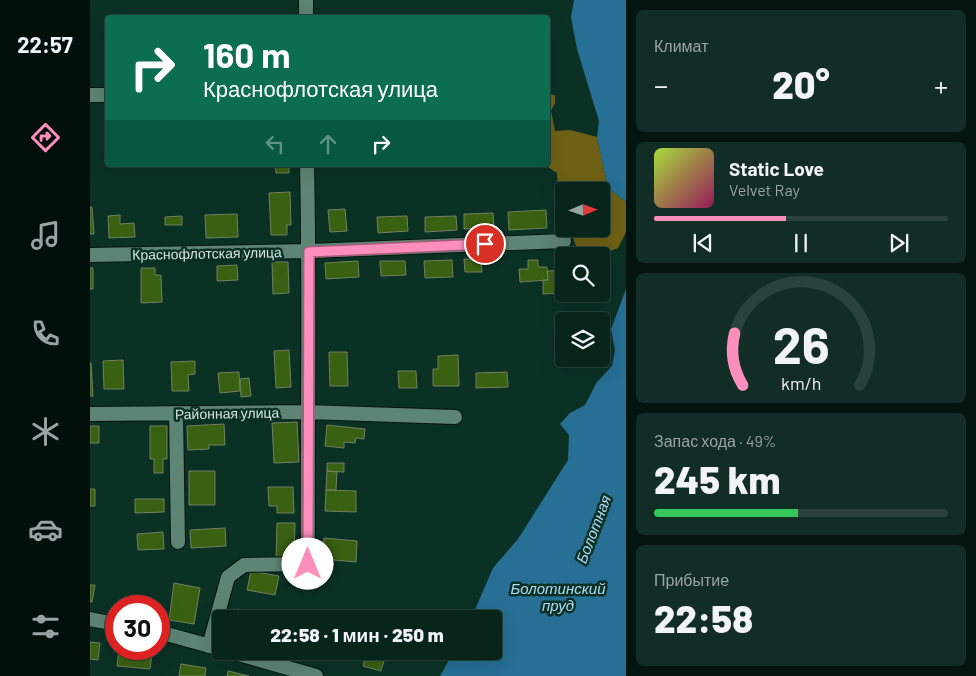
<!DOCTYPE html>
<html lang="ru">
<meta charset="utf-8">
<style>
:root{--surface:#08251c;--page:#112d25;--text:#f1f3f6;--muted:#98a5a3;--line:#29423b;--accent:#fe8ebc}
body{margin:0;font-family:Barlow,sans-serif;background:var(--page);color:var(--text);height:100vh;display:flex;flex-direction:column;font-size:19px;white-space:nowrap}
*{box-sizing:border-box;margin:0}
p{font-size:16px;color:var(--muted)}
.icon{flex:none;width:28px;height:28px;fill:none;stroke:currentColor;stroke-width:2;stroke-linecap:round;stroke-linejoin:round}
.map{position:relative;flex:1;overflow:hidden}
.drawer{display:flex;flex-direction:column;gap:10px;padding:10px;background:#04140f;width:350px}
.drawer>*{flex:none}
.guide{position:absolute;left:15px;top:15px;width:445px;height:152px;border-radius:5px;box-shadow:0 5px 20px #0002,0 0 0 1px var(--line);background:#0b6e4f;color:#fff;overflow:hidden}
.needle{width:32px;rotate:88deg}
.buttons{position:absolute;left:465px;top:182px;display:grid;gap:10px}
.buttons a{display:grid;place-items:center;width:55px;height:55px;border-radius:5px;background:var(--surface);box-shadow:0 5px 20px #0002,0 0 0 1px var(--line);font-size:25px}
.speed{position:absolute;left:15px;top:595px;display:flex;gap:10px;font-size:25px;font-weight:700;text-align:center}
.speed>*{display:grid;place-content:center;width:65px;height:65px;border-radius:50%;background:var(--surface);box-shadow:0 5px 20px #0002,0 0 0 1px var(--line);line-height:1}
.speed .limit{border:8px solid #d22;background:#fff;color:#111}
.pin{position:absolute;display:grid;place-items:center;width:42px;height:42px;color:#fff;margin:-21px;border:2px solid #fff;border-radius:50%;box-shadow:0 1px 5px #0007}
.me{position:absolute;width:55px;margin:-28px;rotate:0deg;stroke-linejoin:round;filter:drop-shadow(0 0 4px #0008)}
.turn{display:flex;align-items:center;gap:18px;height:105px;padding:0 15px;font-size:22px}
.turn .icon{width:65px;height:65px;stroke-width:2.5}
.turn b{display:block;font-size:35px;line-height:42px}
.lanes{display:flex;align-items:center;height:48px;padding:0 15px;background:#0003;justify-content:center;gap:25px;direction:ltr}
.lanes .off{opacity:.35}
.big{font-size:38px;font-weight:800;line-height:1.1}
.drawer .widget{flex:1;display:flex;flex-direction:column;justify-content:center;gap:8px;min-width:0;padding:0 18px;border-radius:8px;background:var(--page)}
.drawer .dial{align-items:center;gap:0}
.dial svg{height:130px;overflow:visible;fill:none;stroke:var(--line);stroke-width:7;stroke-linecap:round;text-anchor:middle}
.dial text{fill:var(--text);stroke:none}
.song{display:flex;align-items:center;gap:15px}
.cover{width:60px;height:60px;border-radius:8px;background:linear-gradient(135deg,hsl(80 70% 55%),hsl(330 70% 35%))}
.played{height:5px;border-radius:2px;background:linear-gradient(90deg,var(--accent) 45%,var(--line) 45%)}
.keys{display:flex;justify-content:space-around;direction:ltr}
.heat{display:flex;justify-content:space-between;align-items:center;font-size:28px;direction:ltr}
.charge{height:8px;border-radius:4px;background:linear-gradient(90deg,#34c759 49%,var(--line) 0)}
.trip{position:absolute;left:122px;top:610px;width:290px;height:50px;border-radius:5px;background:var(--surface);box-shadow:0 5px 20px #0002,0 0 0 1px var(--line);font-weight:800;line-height:50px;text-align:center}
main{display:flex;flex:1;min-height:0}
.tab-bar{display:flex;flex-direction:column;width:90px;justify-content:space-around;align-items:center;background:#030f0b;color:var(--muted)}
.tab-bar .icon{width:35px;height:35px}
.tab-bar .current{color:var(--accent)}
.tab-bar b{font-size:22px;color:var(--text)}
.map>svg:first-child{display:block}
</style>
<main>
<nav class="tab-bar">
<b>22:57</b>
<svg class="icon current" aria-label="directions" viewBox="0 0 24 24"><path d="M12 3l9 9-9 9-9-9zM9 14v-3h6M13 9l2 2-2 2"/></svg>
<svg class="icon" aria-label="music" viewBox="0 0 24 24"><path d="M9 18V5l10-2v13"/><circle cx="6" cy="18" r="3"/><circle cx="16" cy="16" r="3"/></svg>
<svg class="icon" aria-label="phone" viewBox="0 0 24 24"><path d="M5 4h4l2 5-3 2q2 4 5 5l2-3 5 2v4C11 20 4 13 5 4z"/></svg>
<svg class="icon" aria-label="climate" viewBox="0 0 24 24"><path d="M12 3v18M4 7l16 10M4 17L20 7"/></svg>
<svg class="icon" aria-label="car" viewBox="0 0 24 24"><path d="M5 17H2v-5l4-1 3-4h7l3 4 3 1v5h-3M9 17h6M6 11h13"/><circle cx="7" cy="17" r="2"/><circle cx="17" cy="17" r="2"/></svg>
<svg class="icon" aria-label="filters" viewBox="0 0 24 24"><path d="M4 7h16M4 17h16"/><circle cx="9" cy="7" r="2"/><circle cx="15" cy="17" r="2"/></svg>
</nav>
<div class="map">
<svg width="536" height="676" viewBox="0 0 536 676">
<rect width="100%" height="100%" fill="#0b3125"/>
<path fill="#6e6115" d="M458 94 465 95V104L461 110 465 131 480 130 507 137 518 188 536 202V232L528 248C508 256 506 256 486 246L481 232 477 229H511V191H474V226L470 223 467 173 458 167H454V165H458Z"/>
<path fill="#276f95" d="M484 0H536V202L518 188 507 137 509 121 487 49 481 17Z
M536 289V676H350L364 651H404V619H381L403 568 428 539 478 460 479 435 470 424 480 413 495 405 507 382 522 366 525 350 521 329Z"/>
<path fill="#3a6111" stroke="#6f8163" d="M185 165H199V173H186Z
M200 192 201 225H197V235H181L179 193Z
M0 207H2L4 234H0Z
M255 209 257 231 240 232 238 210Z
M456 210 457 228 419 230 418 212Z
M403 213 404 228 374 229V214Z
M147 214 148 237 116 238 115 215Z
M30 215V224L44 223 45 237 19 238 18 216Z
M92 216V225H75V217Z
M317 216 318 231 288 233 287 217Z
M366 216 367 230 335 232V217Z
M374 259H391L392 272H375Z
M362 260 363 277 335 278 334 261Z
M438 260H448V267H457L458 280 430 282 429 269H438Z
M268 261 269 277 236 279 235 263Z
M290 261H315L316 275 291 276Z
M182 262H198L199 293 183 294Z
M147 265 148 280 127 281V266Z
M0 268H3V289H0Z
M51 268H65V275H71L72 302 51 303Z
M474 270V293L453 294V280H458L457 271Z
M199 350 201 387 186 388 184 351Z
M239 352H257L258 386H240Z
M368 355 369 386H343V369H348V356Z
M33 360 34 389H14L13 361Z
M105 361V374L98 375 99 391H82L81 362Z
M0 363H1L3 396H0Z
M308 371H326L327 388H309Z
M149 372 150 391 130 393 128 373Z
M417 372 418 387 386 388V373Z
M159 378 161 396 151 397 150 379Z
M207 422 209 462 184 463 182 423Z
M134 424 135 445H119V449L98 450 97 426Z
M237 425 275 429 274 439 266 438 265 443 254 442V448L235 446Z
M0 426H9V443H0Z
M60 426H77V459H73V473H64V459H60Z
M237 463H254V472L237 471Z
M99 471H125V505H99Z
M237 471 247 472 246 490H236Z
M178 487H203L204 513H187V506H179Z
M0 489H5V506H0Z
M236 490 266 491V512L235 511Z
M45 499H74V512L45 513Z
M187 523H205L204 558H186Z
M135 528 136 546 101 548 100 530Z
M73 532 74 549 48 550 47 534Z
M234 538 267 541 266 562 233 559Z
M161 571 189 576 185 595 157 590Z
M84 583 110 588 104 624 79 620Z
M0 585H5L2 602H0Z
M147 609 163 613 162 619H145Z
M0 642 10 643 8 660 0 659Z
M29 649 62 653 60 669 27 666Z
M277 651H286L296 654 291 671 273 666Z
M91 664 116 668 115 676H89Z
M138 671 159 676H137Z"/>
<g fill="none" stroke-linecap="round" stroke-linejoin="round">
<g stroke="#00180f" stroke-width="16">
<path id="minor" d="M216 18V0
M0 95H18
M0 255 219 251 474 241
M86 413 88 542
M0 414 217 412 365 417
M0 619 26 624
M69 632 131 649
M119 646 138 577 154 565 218 564C217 431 220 298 217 165
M138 651 226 676"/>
</g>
<use href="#minor" stroke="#5e8475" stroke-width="14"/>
</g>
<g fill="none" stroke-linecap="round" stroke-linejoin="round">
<g stroke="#a55c7a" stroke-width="12">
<path id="route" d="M218 564 219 252 395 244"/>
</g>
<use href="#route" stroke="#fe8ebc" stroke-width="9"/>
</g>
<g text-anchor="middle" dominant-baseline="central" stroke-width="5" stroke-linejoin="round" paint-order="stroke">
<g font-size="14" fill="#d2e6de" stroke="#0b3125">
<text transform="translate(117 253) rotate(-1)">Краснофлотская улица</text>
<text transform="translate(137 413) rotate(-1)">Районная улица</text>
</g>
<g font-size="15" font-style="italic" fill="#b0daf6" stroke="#0b3125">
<text transform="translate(503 529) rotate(-69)">Болотная</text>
<text x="468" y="588">Болотинский<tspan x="468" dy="17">пруд</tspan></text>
</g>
</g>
</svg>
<div class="buttons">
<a><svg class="needle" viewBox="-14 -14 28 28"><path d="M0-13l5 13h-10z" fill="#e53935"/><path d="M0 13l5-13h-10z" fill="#98a5a3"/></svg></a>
<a><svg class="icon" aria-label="search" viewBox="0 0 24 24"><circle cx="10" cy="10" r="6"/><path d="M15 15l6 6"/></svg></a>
<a><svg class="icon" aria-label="layers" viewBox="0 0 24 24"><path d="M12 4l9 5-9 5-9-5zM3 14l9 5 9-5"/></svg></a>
</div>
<div class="speed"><div class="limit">30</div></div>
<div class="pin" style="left:395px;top:244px;background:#d93025"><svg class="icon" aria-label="arrive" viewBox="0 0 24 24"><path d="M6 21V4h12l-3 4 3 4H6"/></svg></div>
<svg class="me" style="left:218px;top:564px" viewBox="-20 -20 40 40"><circle r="19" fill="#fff"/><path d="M0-13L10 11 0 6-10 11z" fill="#fe8ebc"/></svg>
<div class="trip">22:58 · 1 мин · 250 m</div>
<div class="guide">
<div class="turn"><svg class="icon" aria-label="right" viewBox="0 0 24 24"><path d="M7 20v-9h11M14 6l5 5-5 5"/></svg><div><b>160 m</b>Краснофлотская улица</div></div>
<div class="lanes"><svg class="icon off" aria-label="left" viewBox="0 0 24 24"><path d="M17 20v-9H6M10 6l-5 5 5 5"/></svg><svg class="icon off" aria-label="ahead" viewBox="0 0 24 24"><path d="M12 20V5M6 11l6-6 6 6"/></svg><svg class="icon" aria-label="right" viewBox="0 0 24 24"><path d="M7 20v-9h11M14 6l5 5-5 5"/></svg></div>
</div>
</div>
<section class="drawer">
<div class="widget"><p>Климат</p>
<div class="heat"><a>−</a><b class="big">20°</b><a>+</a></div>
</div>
<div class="widget">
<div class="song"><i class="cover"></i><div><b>Static Love</b><p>Velvet Ray</p></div></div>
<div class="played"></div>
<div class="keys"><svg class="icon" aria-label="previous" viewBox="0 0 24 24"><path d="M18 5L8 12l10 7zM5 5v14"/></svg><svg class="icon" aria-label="pause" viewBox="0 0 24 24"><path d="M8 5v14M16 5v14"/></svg><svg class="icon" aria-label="next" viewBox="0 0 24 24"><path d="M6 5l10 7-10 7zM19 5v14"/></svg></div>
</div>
<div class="widget dial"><svg viewBox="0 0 100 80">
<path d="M14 69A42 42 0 1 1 86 69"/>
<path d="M14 69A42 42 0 0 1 9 37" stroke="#fe8ebc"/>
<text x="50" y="56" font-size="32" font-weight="700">26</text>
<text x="50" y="72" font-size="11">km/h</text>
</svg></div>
<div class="widget"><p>Запас хода · 49%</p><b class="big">245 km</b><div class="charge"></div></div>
<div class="widget"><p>Прибытие</p><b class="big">22:58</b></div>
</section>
</main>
